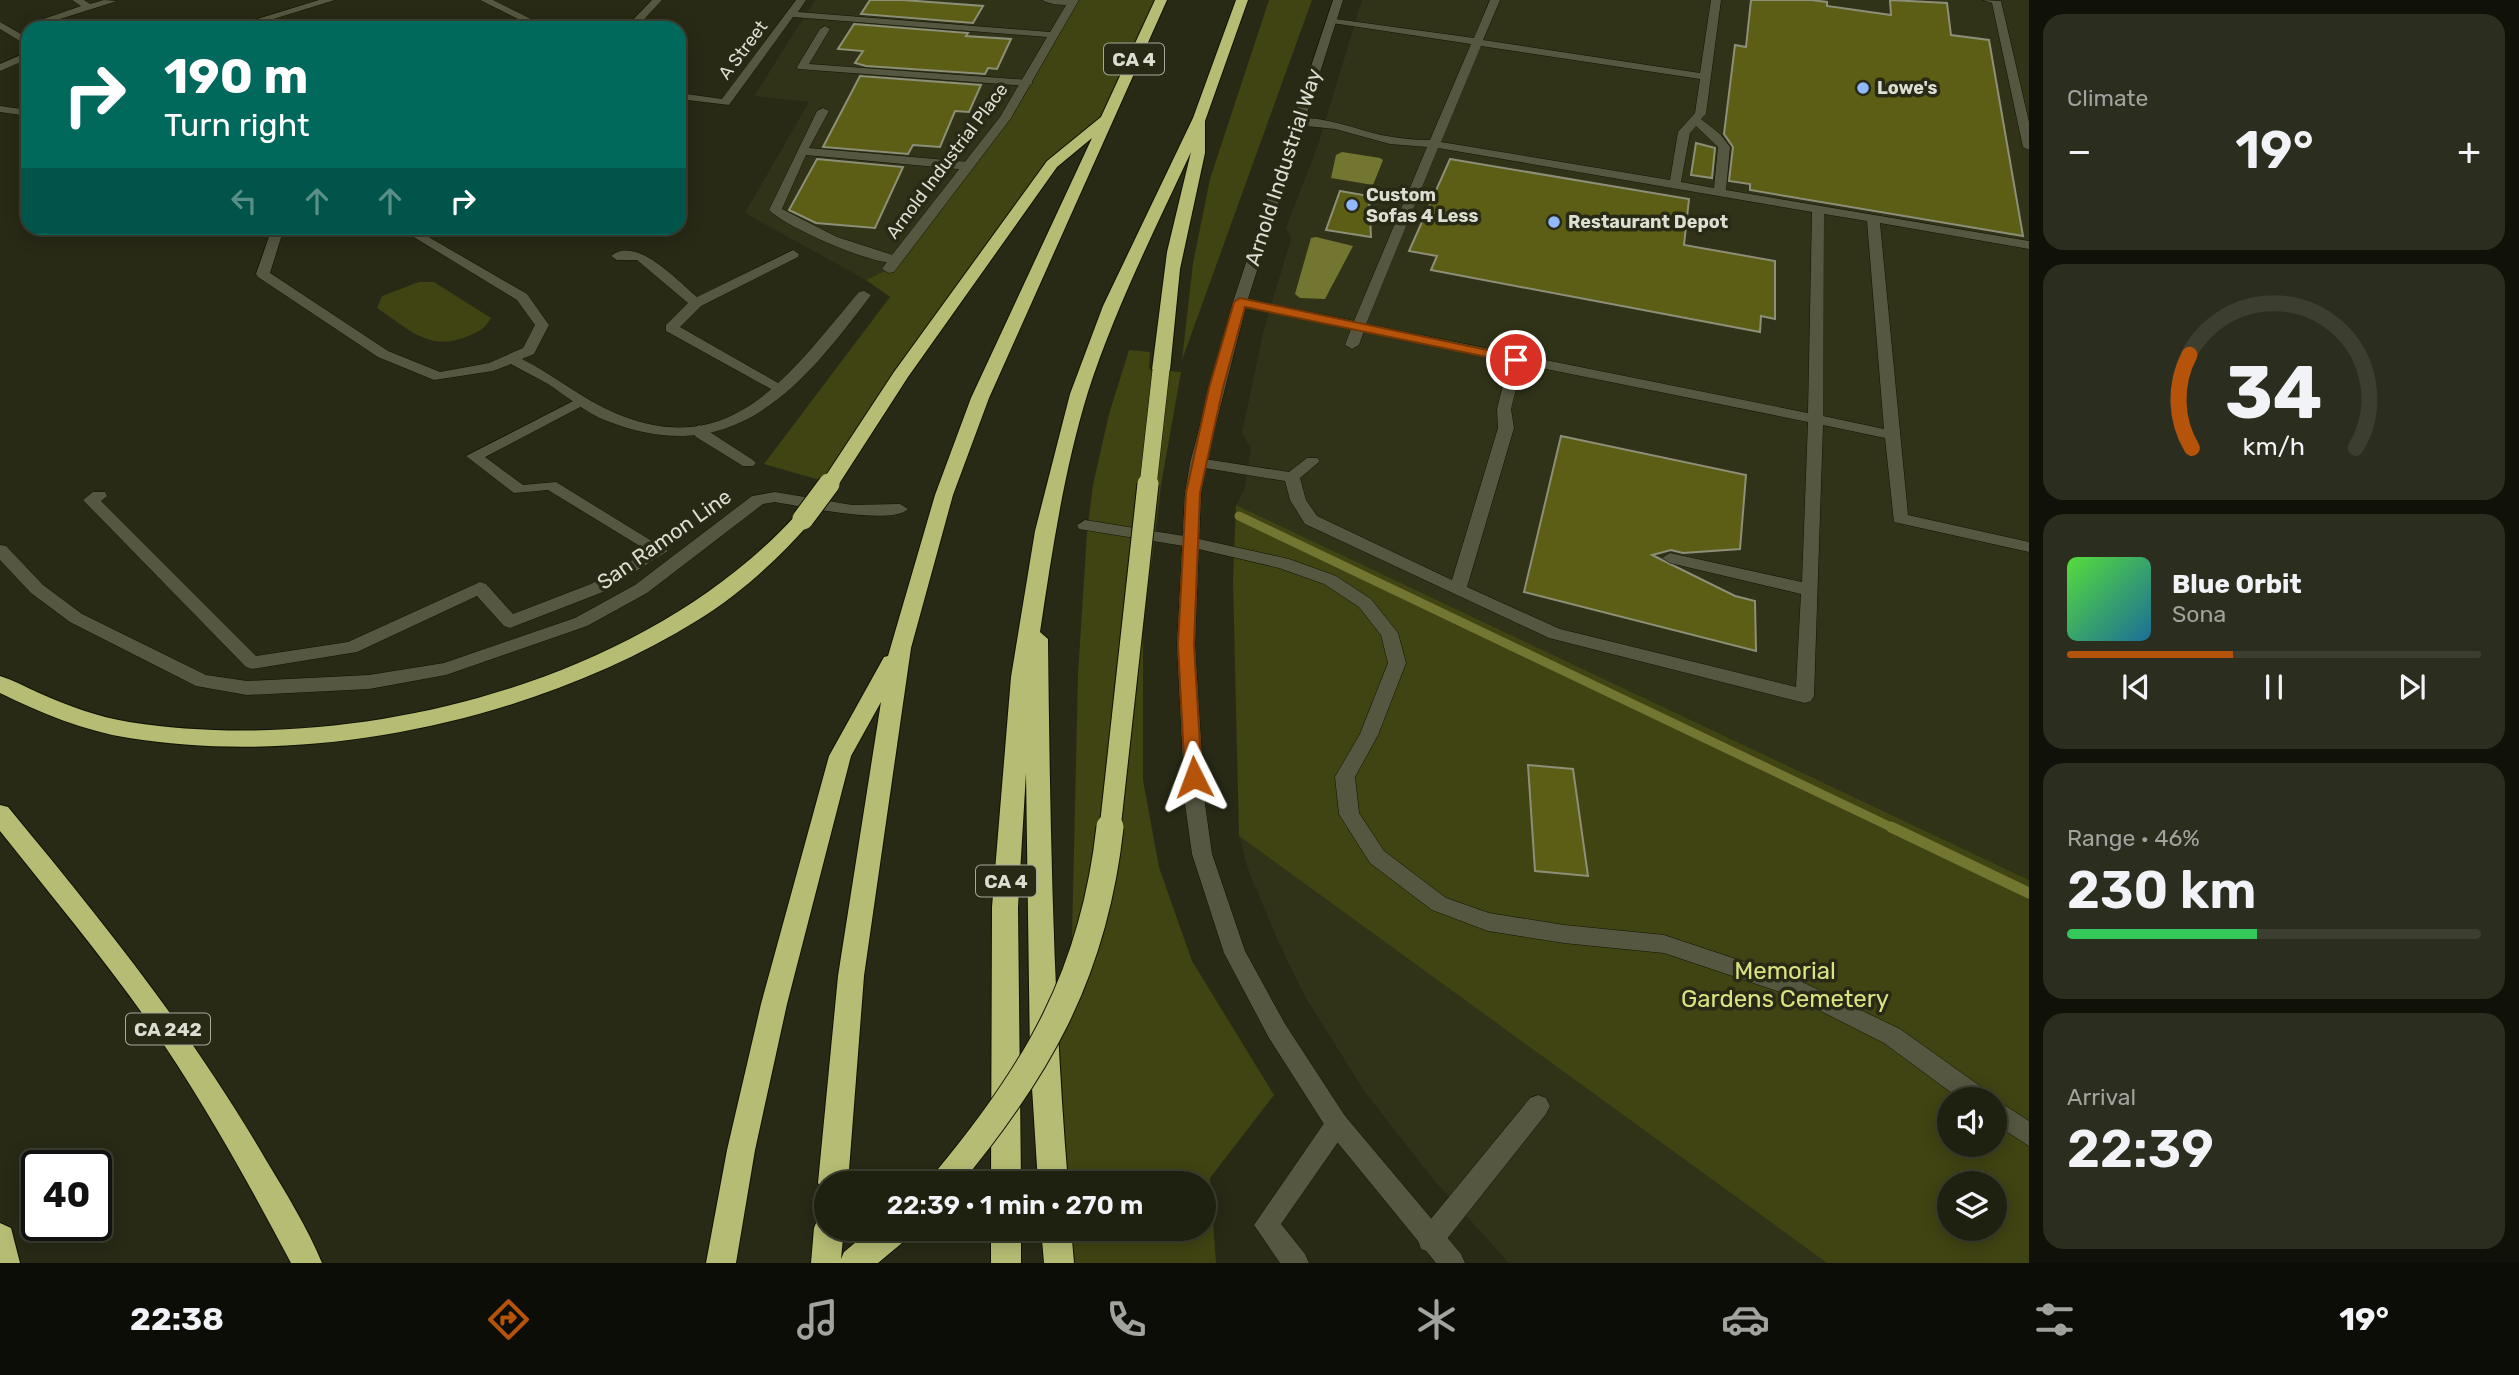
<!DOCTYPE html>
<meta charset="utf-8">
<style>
:root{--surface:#1e2010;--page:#2b2d1e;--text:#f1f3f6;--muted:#a1a39f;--line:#3c3e30;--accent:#b45309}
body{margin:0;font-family:Rubik,sans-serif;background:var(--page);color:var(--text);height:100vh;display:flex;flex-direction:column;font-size:26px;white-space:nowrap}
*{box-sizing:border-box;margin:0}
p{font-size:23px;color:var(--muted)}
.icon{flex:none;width:38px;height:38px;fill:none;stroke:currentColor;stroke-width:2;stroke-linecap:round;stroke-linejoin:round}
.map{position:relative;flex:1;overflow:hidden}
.details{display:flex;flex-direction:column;gap:14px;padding:14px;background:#101209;width:490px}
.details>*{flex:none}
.hud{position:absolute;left:21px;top:21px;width:665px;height:214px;border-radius:21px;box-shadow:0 4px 18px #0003,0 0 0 2px var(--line);background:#00695c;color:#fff;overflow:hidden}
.tools{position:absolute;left:1937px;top:1087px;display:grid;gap:14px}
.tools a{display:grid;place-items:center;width:70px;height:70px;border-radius:50%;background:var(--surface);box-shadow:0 4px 18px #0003,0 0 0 2px var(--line);font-size:35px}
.speed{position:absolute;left:21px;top:1150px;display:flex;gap:14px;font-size:35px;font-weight:700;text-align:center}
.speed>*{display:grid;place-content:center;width:91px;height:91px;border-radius:50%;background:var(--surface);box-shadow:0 4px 18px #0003,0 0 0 2px var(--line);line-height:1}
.speed .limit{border:4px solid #111;border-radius:10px;background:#fff;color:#111}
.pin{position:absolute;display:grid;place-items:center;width:60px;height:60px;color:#fff;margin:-30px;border:4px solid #fff;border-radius:50%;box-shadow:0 2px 7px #0007}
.me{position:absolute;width:77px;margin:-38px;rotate:357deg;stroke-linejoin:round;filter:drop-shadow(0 0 5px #0008)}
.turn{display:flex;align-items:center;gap:24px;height:147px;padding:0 28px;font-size:32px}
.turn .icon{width:91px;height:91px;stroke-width:2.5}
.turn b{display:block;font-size:49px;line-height:60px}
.lanes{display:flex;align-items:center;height:66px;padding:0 28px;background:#0003;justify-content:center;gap:35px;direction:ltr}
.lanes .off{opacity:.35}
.big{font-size:52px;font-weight:600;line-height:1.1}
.details .tile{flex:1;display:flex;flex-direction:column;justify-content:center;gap:10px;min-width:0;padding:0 24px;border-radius:21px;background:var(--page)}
.details .dial{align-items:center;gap:0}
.dial svg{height:182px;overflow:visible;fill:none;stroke:var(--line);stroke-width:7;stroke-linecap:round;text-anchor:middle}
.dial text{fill:var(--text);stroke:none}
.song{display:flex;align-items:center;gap:21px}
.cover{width:84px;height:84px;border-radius:10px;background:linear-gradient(135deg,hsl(110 70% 55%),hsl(200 70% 35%))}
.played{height:7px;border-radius:4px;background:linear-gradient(90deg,var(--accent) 40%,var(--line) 40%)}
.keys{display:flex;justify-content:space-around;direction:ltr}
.heat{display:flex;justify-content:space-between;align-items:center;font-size:38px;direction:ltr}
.charge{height:10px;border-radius:5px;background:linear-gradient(90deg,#34c759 46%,var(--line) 0)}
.trip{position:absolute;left:814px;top:1171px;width:402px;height:70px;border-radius:35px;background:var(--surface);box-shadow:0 4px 18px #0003,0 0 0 2px var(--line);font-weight:600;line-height:70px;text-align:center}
.dock{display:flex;height:112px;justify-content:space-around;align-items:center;background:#0c0d06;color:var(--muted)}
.dock .icon{width:49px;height:49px}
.dock .active{color:var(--accent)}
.dock b{font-size:32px;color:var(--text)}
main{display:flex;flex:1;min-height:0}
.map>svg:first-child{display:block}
</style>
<main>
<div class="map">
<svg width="2029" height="1263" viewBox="0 0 2029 1263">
<rect width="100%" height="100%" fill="#282a16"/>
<path fill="#313318" d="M815 0H1074L1028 83 889 269 866 280 745 213 809 102 754 96Z
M1362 0H2029V880L1236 505 1245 488 1251 448 1242 433 1264 329 1291 239 1286 228 1319 142Z
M1239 836 1827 1263H1509L1433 1179 1365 1092 1307 1000 1279 943 1249 872Z"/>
<path fill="#404312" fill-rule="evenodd" d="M1074 0H1163L1107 118 1052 165 830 483 764 464 890 297 866 280 889 269 1005 118Z
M1269 0H1312L1182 360 1193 263 1210 179Z
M419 282H434L491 318C484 330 478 332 466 337 428 352 408 328 377 308L382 296Z
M1129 350 1150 352 1149 369 1181 372 1161 485 1143 632V780L1159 867 1192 961 1274 1095 1210 1178 1216 1263H1059L1056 1229 1204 1228V1183H1053L1044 1056 1071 980 1078 674 1087 533 1093 485 1109 414Z
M1236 505 2029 880V1263H1827L1239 836 1233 581ZM1950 1099H1995V1144H1950ZM1950 1183H1995V1228H1950Z"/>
<path fill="#727630" d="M1342 152 1380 158 1383 160 1373 185 1331 178 1336 155Z
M1316 237 1353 246 1325 299 1300 298 1295 294 1311 238Z"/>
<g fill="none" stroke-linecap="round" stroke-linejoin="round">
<path stroke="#727630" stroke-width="9" d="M1239 516 1895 829"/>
<path stroke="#727630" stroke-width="11" d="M1891 827 2029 893"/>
</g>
<path fill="#5b5e14" stroke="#8d8f78" stroke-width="2" d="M870 0H903L983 6 973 23 861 14Z
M1751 0H1811L1827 2V6L1891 15 1890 0 1947 3 1951 35 1989 40 2023 236 1750 190V184L1729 181 1733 147 1724 134 1735 45 1746 47Z
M854 24 968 33 966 36 1011 39 997 69 988 68 985 74 866 66 855 63 863 51 838 49Z
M860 76 981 85 969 112 955 111 940 147 913 145 908 154 823 147Z
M1696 143 1715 148 1712 178 1691 175Z
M817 159 903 167 875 228 816 223 789 210Z
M1450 159 1689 199 1684 245 1775 261V319L1761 316 1760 332 1431 270 1437 256 1409 251Z
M1340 191 1369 196 1371 237 1326 230Z
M1561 436 1746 475 1740 549 1683 553 1671 550 1652 555 1735 596 1755 601 1756 651 1524 592Z
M1528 765 1573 769 1588 876 1535 871Z"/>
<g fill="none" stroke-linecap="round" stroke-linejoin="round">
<g stroke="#111202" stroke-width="1">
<path id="service" d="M72 0H84L90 4 104 0 117 1 41 25 32 23 81 6Z
M319 0H335L244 28H228Z
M1042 0H1077L1078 2C1070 7 1050 5 1042 0Z
M1490 0H1500L1483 40 1700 73 1711 0H1721L1706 114 1701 119 1720 134 1730 147 1726 190 2029 241V249L1880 223 1908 515 2029 542V552L1894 522 1885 438 1823 425 1814 696 1811 701 1805 703 1549 638 1305 524 1290 500 1285 481 1193 466 1190 463 1198 458 1289 472 1307 458H1317L1320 461 1300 478 1306 500 1317 516 1452 580 1498 428 1497 409 1509 361 1364 331 1359 345 1352 349 1345 345 1351 329 1240 306 1233 302 1240 298 1354 321 1427 147 1390 144 1335 129 1297 125 1291 122C1308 110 1361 131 1381 135 1397 138 1413 140 1430 140L1471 44 1332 23 1327 20 1328 18 1474 38ZM1481 46 1700 79 1695 113 1678 132 1670 180 1441 142ZM1696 126 1718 147 1714 188 1681 182 1690 133ZM1438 148 1812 212 1808 413 1366 324ZM1824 214 1867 221 1884 429 1823 416ZM1522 364 1808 422 1802 582 1670 553 1662 558 1670 563 1801 594 1796 687 1560 629 1467 587 1514 428 1511 409Z
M1983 0 2001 1 2029 122V150L2023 147 1992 3Z
M825 26 830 29 809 64 1028 80 1033 83 1028 86 798 69 797 67 820 29Z
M823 108 829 111 809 148 969 162 975 166 969 170 806 155 782 209 837 237 899 257V263C876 267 785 227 769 210L817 111Z
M793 250 799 254 798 257 701 306 680 327 785 387 787 390 785 393 780 394 666 331V325L688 303 637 260H617L611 256C637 235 677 281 697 297Z
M581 397 586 398 588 401 586 404 485 457 523 485 556 482 668 551 603 592 510 628 504 626 477 596 357 652 252 669 246 667 83 500 93 492H105L107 496 101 501 256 656 348 642 480 582 486 584 513 614 591 584 648 551 548 490 514 493 466 456Z
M699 425 753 460 756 463 753 466H743L696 437 691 430Z
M775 492 852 505 900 504 908 509C892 526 799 506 775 502L763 504 647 593 587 626 446 675 369 689 247 695 196 686 70 622 31 593 0 560V545L6 546 43 585 82 614 206 675 247 681 369 675 444 663 575 618 635 585 752 496Z
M1085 520 1190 537 1289 559 1336 576 1371 599 1398 633 1406 663 1378 735 1355 777 1359 813 1384 851 1446 898 1489 913 1564 925 1664 935 1796 979 1900 1029 1987 1091 1991 1099H1960L1884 1043 1789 995 1664 953 1564 943 1488 931 1432 910 1370 863 1339 814 1335 777 1360 734 1388 663 1381 635 1359 607 1324 584 1279 568 1190 547 1079 529 1077 525Z
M1538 1095 1546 1098 1550 1106 1546 1114 1439 1249 1430 1252 1421 1249 1418 1240 1421 1231 1530 1098Z
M1995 1099 2029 1121V1146L1995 1124Z
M1337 1113 1345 1116 1349 1124 1345 1132 1281 1224 1305 1254 1309 1263H1280L1254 1225 1329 1116Z"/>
</g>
<g stroke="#111202" stroke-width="1">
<path id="minor" d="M480 0H493L549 28H536Z
M652 0H662L636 28H625Z
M796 0H806L798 12 1050 32 1069 0H1079L1011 118 894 272 889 273 882 269 888 260 1000 117 1047 37 793 17 729 105 679 99V93L722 99Z
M0 22 28 38V46L0 29Z
M28 52V59L0 71V64Z
M0 106 28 110V116L0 112Z
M272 228H284L270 273 388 351 440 372 489 363 523 348 535 325 517 300 399 228H413L527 294 549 325 534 354 522 359C554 375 582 399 615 413 734 464 792 370 859 292L864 291 871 295C802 387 734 471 607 421 586 413 568 397 548 384 536 377 523 371 511 364L493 371 434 380 378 357 258 277 256 274Z"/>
</g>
<g stroke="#111202" stroke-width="1">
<path id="tertiary" d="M1333 0H1343L1247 302 1206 463 1201 493 1195 645 1205 804 1212 854 1245 951 1285 1024 1345 1116 1461 1254 1465 1263H1436L1329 1132 1269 1038 1224 953 1192 854 1185 804 1177 645 1185 493 1190 463 1233 302Z"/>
</g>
<g stroke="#111202" stroke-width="2">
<path id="motorway" d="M1155 0H1167L989 398 953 495 911 648 864 976 848 1183H826V1194L818 1183 838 976 881 702 851 756 787 1004 755 1150 736 1263H706L727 1150 761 1004 829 756 884 657 888 656 935 495 971 398 1092 138 1057 167 908 377 837 487H823L821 483 894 372 1047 161 1101 117Z
M1236 0H1248L1205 121V153L1180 269 1170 370 1161 375 1152 370 1167 252 1191 152C1154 231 1115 309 1088 392 1064 470 1052 552 1040 632L1048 639C1050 821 1053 1002 1068 1183H1038L1030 1056 1026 773 1018 907 1021 1183H991L992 907 1011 677 1035 531 1070 394 1103 306 1193 118Z
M803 513 810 515 813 519 810 523C777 560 740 594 698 620 538 719 316 768 129 738 84 731 41 713 0 693V676C13 680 26 687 39 693 68 706 98 717 129 722 352 757 642 684 796 515Z
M0 805 8 807C103 922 191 1031 266 1160 286 1193 307 1227 322 1263H291C247 1180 201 1097 147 1020 101 955 50 894 0 831Z
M826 1215V1228H844L841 1259 844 1252 873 1228H912L908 1238 878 1263H811L814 1228 818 1218Z
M0 1223 11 1228 20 1263H0Z
M991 1228H1021V1263H991Z
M1041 1228H1071L1074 1263H1044Z"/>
</g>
<use href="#service" fill="#555741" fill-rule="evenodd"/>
<use href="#minor" fill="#555741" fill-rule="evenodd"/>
<use href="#tertiary" fill="#555741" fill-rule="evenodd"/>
<use href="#motorway" fill="#b6bc73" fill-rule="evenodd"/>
<g stroke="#111202" stroke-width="18" stroke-linecap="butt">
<path id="motorway-bridge-far2" d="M828 486 830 483
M1148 486 1161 370"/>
</g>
<g stroke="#111202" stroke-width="23" stroke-linecap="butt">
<path id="motorway-bridge-far1" d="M803 519 829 484
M1110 829 1148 484"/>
</g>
<g stroke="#111202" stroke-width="29" stroke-linecap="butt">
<path id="motorway-bridge" d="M944 1183C1037 1072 1094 974 1110 827"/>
</g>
<use href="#motorway-bridge-far2" stroke="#b6bc73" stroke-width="17"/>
<use href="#motorway-bridge-far1" stroke="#b6bc73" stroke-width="21"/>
<use href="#motorway-bridge" stroke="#b6bc73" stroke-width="27"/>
</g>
<path fill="#b45309" stroke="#753606" stroke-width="2" d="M1240 298 1516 356 1522 360 1516 363 1245 307 1223 388 1200 493 1194 645 1202 777 1200 782H1187L1185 777 1178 645 1186 493 1209 388 1234 302Z"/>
<g fill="#91b8fd" stroke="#282a16" stroke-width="2.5">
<circle cx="1863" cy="88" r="7"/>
<circle cx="1352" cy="205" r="7"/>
<circle cx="1554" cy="222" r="7"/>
</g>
<g text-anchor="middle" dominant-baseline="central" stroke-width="7" stroke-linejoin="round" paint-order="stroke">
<g font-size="18" fill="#ddded2" stroke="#282a16">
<text transform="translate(743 50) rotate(-53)">A Street</text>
<text transform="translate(947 161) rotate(-53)">Arnold Industrial Place</text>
</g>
<g font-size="18" font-weight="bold" fill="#ddded2" stroke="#282a16" text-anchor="start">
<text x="1877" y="88">Lowe's</text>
<text x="1366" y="195">Custom<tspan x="1366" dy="21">Sofas 4 Less</tspan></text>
<text x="1568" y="222">Restaurant Depot</text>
</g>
<g fill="#282a16" stroke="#a7a89a" stroke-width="2">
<rect x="1104" y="43.5" width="60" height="31" rx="5"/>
<rect x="976" y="865.5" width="60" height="31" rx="5"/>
<rect x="126" y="1013.5" width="84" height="31" rx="5"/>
</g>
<g font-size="19" font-weight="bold" fill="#ddded2">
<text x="1134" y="59">CA 4</text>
<text x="1006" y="881">CA 4</text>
<text x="168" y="1029">CA 242</text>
</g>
<g font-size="21" fill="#ddded2" stroke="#282a16">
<text transform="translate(1283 167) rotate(-72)">Arnold Industrial Way</text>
<text transform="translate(664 539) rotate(-35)">San Ramon Line</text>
</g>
<g font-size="24" fill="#dce27f" stroke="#282a16">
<text x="1785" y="971">Memorial<tspan x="1785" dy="28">Gardens Cemetery</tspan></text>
</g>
</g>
</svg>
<div class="tools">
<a><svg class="icon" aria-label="sound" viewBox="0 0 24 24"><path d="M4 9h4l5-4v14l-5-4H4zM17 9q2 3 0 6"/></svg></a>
<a><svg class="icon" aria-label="layers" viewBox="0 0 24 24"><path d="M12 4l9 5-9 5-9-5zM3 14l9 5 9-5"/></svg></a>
</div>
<div class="speed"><div class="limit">40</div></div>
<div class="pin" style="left:1516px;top:360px;background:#d93025"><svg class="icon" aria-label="arrive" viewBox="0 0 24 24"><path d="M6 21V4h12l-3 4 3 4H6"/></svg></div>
<svg class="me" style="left:1194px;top:777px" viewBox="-20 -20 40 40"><path d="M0-17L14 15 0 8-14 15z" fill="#b45309" stroke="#fff" stroke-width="4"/></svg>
<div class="trip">22:39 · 1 min · 270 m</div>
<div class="hud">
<div class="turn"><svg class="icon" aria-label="right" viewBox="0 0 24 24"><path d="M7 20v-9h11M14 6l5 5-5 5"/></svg><div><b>190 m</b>Turn right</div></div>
<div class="lanes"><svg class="icon off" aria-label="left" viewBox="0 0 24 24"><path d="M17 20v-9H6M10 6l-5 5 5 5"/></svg><svg class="icon off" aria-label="ahead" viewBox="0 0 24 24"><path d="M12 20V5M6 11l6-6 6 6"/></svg><svg class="icon off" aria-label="ahead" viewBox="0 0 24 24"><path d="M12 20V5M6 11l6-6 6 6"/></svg><svg class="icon" aria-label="right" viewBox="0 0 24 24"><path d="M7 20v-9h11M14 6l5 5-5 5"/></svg></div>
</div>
</div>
<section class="details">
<div class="tile"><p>Climate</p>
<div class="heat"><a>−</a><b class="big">19°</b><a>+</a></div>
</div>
<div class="tile dial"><svg viewBox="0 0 100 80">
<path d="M14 69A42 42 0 1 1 86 69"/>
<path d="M14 69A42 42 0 0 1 13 28" stroke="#b45309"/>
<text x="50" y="56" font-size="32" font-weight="700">34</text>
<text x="50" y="72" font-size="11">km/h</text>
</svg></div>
<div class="tile">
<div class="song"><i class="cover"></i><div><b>Blue Orbit</b><p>Sona</p></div></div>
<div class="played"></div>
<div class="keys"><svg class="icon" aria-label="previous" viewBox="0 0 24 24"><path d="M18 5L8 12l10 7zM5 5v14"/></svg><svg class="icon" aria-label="pause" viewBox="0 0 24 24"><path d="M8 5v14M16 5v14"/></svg><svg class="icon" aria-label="next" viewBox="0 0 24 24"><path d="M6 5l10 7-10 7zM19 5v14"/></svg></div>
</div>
<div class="tile"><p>Range · 46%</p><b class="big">230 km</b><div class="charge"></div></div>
<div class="tile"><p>Arrival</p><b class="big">22:39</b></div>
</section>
</main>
<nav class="dock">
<b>22:38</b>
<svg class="icon active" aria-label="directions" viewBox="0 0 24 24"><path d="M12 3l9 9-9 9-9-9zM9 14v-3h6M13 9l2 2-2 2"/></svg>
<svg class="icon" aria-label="music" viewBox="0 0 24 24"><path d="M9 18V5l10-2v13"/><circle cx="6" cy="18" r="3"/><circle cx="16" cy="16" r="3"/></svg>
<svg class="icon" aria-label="phone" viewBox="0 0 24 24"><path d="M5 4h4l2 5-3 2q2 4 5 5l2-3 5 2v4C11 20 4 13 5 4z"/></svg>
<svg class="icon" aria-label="climate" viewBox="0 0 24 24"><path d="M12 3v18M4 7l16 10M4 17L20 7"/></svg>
<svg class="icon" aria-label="car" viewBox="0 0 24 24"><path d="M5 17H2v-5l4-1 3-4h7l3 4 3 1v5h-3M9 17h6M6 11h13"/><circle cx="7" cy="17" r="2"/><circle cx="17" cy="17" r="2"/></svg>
<svg class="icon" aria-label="filters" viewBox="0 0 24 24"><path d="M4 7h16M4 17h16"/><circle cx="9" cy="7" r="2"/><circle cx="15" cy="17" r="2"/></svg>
<b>19°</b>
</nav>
